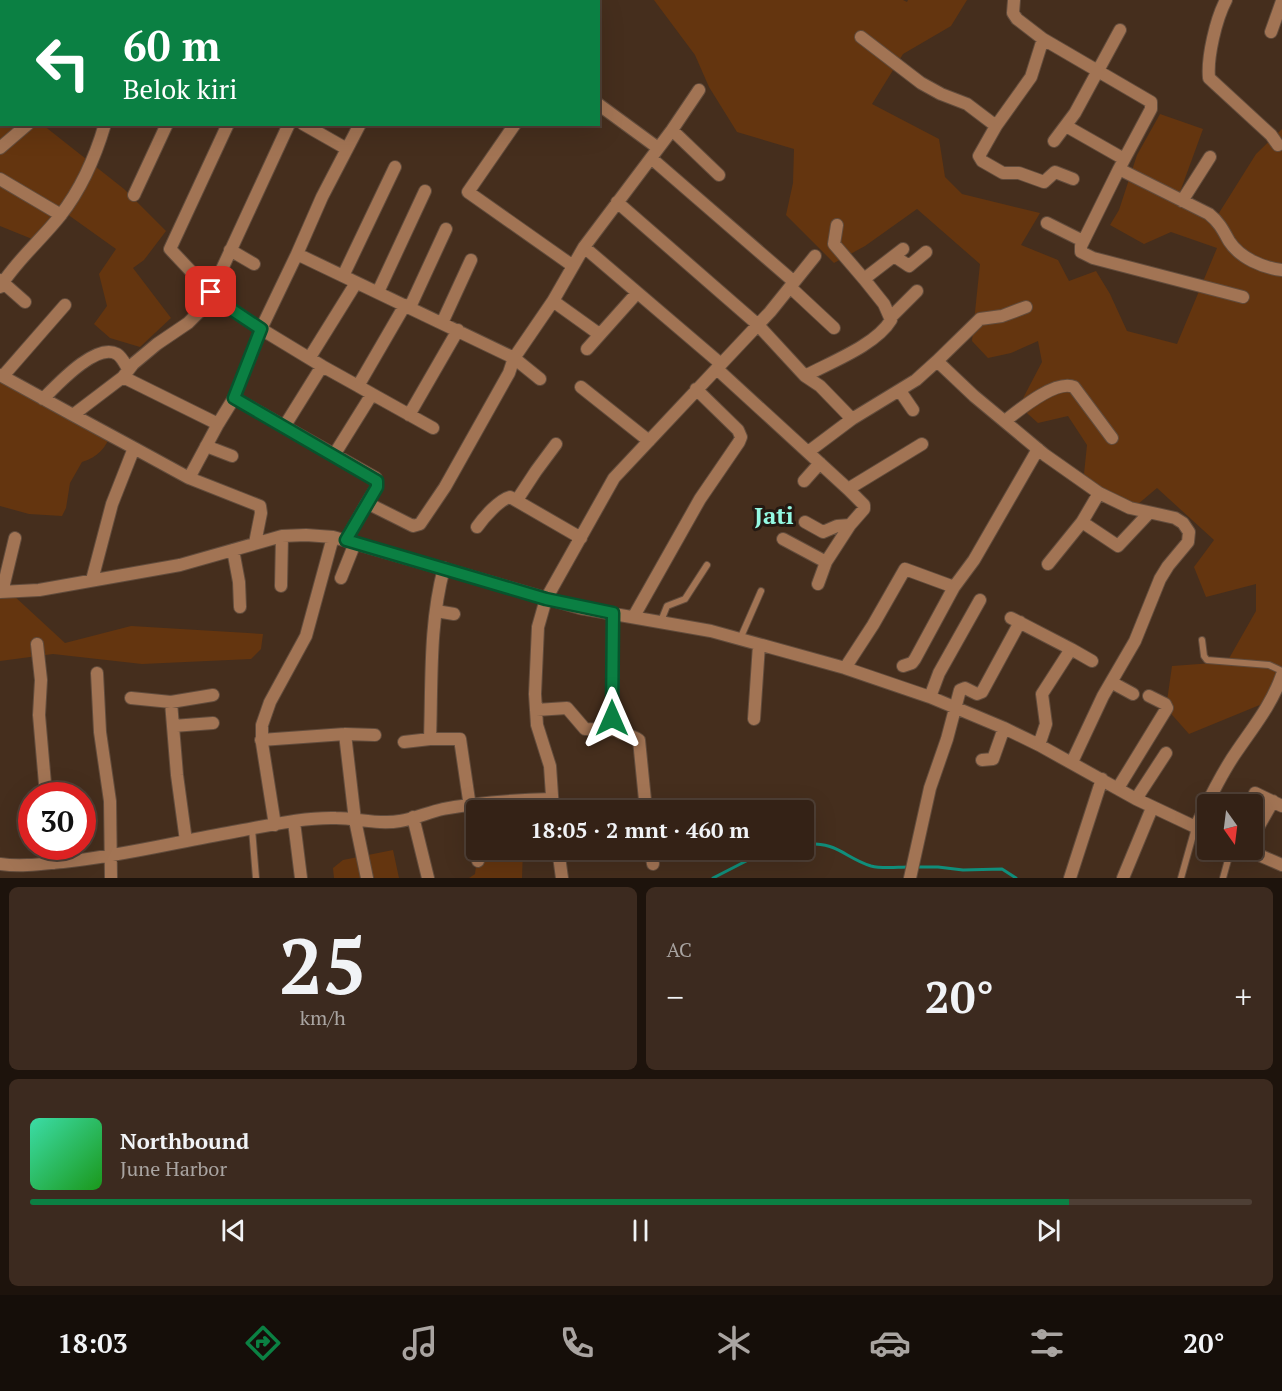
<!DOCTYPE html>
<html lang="id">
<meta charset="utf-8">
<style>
:root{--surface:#342216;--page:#3c2a1f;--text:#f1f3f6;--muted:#a9a4a1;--line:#4e3f35;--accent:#0b8043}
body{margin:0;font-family:"PT Serif",serif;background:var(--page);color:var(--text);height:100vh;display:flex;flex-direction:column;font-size:22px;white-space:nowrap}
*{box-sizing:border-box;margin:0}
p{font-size:20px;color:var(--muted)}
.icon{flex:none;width:33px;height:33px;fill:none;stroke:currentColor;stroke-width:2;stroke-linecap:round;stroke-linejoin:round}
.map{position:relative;height:878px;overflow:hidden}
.sheet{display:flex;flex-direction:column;gap:9px;padding:9px;background:#1d130c;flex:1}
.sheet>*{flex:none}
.banner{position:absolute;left:0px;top:0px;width:600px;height:126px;box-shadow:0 6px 24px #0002,0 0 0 2px var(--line);background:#0b8043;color:#fff;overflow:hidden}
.needle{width:39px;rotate:166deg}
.tools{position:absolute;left:1197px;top:794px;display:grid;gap:12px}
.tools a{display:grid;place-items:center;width:66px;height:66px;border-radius:6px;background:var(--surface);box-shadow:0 6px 24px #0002,0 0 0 2px var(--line);font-size:30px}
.speed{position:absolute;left:18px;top:782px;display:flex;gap:12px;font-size:30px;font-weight:700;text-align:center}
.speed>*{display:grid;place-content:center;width:78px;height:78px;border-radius:50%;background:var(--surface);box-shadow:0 6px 24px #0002,0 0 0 2px var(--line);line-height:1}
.speed .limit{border:9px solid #d22;background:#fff;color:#111}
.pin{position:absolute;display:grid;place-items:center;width:51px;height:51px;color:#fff;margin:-26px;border-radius:12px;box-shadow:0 3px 9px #0006}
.me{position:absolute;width:66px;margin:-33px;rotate:0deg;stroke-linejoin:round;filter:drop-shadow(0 0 4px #0008)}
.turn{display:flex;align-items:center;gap:21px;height:126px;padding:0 24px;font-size:27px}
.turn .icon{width:78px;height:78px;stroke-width:2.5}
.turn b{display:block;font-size:42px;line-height:51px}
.big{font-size:45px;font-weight:700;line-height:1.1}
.sheet .card{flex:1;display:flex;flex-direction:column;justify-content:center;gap:9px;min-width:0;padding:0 21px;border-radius:9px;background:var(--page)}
.sheet .dial{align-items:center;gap:0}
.dial b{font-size:78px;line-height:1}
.song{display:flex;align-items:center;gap:18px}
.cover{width:72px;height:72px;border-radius:9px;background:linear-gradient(135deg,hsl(160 70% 55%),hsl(120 70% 35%))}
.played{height:6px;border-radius:3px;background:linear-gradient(90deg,var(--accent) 85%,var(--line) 85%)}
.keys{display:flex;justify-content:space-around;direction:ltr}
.heat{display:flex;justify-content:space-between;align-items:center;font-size:33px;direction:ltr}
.sheet .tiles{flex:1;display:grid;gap:9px;grid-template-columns:1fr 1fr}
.card:last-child{grid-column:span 2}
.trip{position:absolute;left:466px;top:800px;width:348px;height:60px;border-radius:6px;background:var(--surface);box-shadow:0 6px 24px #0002,0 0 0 2px var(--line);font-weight:700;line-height:60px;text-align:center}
.dock{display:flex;height:96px;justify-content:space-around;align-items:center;background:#150e09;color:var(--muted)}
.dock .icon{width:42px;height:42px}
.dock .active{color:var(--accent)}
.dock b{font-size:27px;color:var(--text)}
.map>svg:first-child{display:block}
</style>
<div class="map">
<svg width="1282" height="878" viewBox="0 0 1282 878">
<rect width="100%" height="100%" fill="#452e1d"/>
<path fill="#64350f" d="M654 0H903L907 2 908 0H967L951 26 903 54 872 104 939 139 945 177 962 194 1040 213 1021 245 1058 260 1069 281 1096 271 1110 294 1127 331 1177 344 1217 248 1171 232 1144 244 1110 225 1119 210 1137 155 1160 114 1203 129 1180 192 1207 220 1219 213 1256 154 1282 129V674L1267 702 1189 734 1166 708 1172 666 1227 662 1256 611V584L1206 597 1194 567 1214 540 1157 488 1131 510 1084 474 1087 445 1068 416 1038 423 1019 406 1042 362 1038 341 1011 353 988 358 972 341 980 264 917 209 865 246 834 263 786 215 793 183 794 149 737 132 709 87 695 55Z
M0 102 2 124 43 125 124 189 166 231 144 260 133 268 171 318 140 347 110 338 94 324 107 306 99 274 116 249 67 214 37 241 0 226Z
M0 371 111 433C106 448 98 457 82 462L70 483 66 508 62 516 29 514 0 506Z
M13 595 65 643 131 626 263 634 261 649 251 659 142 664 53 654 0 661V596Z
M503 849H523L522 878H469L475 874 476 866 482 856 494 860 504 855Z
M393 850 399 878H334L333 868 343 860Z"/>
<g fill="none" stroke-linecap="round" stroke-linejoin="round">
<path stroke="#108e7b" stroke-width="3" d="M804 844C839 842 843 857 871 866 882 869 897 867 909 867
M916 867H938L963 870 1002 869 1016 878
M713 878 752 858 778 849"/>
<g stroke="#624c3c" stroke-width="8">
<path id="service" d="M661 621 667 606 685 599 707 565
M740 639 761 591
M1202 640 1204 656 1207 660 1269 665 1282 671
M252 829 256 878
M1181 878 1195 828
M1223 878 1231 849"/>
</g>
<g stroke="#624c3c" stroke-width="14">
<path id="minor" d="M35 0 38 2
M63 0 66 2
M453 0 455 2
M1014 0 1013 13 1017 19 1043 39 1151 102V109L1119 169
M1226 0C1216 19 1207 57 1209 78L1271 135 1278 145
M201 2 202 0
M244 2V0
M335 2 336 0
M1271 32 1282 1
M861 37 921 83 941 94 967 104 996 126 1031 77 1043 39
M0 73 2 70
M598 104 658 148
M228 124 170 249 219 301 261 329 322 366 284 427
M303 124 347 149 322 197 297 254 514 358 540 379
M515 124 468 192 573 266
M996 126 979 156 982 161 1003 173H1019L1044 182 1055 172 1073 179
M1066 126 1124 159
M672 130 719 175
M1054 141 1075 113 1120 30
M0 148 28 124
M347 149 360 124
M651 158 793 281
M0 179 61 215
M134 195 167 124
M1182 201 1210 157
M617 202 757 324 805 376 820 386 852 419
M1047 223 1083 241
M837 225 834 244 864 279
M584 247 721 364
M230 250 254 264
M894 256 909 266 926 252
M343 276 395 167
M0 280 25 302
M0 287C16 261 41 240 60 216 82 188 95 158 105 124
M790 287 834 328
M378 292 425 191
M1243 297 1093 258 1081 252V246L1119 169 1209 214C1219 222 1223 230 1229 241 1240 258 1263 268 1282 270
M553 301 599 334
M410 307 446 229
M890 318 917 291
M442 323 471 260
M587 349 637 293
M310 357 356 283
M937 361 980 319 1002 316 1026 307
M322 366 358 386
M717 369 848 489 864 505V509L850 525 826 562 783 539
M0 375 73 415 123 377 218 424 234 398 261 329 297 254
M3 376 65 305
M805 376C831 362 876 345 891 320L884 304 864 279 903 249
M123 377 133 364 157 344 188 323 201 310 216 282 289 124
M581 387 649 441
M900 391 913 410
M372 394 433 428
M234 398 376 478 377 487 367 503
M43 399C57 385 96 342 117 354 122 357 125 364 128 369
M73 415 134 448
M409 415 458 330
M1005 421C1019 410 1056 379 1074 387L1112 438
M206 446 232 456
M808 452 852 419 916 380 937 361 974 396 1045 455 1099 493 1130 508 1175 518 1183 523 1189 532 1188 542 1168 566 1160 579 1135 641 1103 696 1072 762
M334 455 372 394 358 386 405 305
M189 478 260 506 261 513 255 543
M804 481 820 463
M848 489 922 444
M517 500 536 471 556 444
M805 522 823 532 837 526 850 525
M1082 522 1099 493
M477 527C484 517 499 500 510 497L581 538
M346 540 367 503 413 526 420 524 445 487 509 373 514 358 553 301 584 247 672 130 699 90
M233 550 239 582 240 607
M1048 564 1082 522 1118 546 1149 513
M444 568C429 624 432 682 430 739H460L478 861
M341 578 355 543
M92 580 112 504 134 448 189 478 218 424
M818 584 826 562
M281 586 282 536
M0 592 39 590 180 565 282 536 306 535 333 537 580 608 711 631 845 668 930 697 1004 728 1039 745 1136 799 1208 833
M2 592 15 538
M436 611 454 614
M613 613 612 719C616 739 627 731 639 740L646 810
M634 616 700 499 739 442 741 437 738 430 696 389
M1011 618 1071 649 1042 694 1046 724 1039 745
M37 644 41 680 39 715 46 795
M1071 649 1092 661
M903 666 912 663 915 659 954 587 974 560 1038 449
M845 668 873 625 905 569 954 587
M97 673 100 732 110 801 111 878
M1111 682 1133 694
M930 697 939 673 980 600
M131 698 171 702 213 695
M171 702 177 775 186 841
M536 710 567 708 585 729 616 730
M754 719 759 645
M173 726 213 723
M345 734 355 820 367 878
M261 740 345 734 375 735
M404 742 430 739
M982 760 993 759 1004 728
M1118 788 1167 708 1165 704 1149 696
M1255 793 1282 806
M1136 799 1166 753
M553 810 550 766 537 725 535 694 538 627 546 599 614 478 770 312 815 256
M413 817 428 878
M294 822 301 878
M275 825 262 743V725L270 702 306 636 333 537
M1195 828C1208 802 1220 775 1237 751 1254 726 1272 704 1282 675
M1252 838 1273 801
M53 846 54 863
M558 849 562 878
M651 849 653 864
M1245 849 1282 865
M0 864C21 867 42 864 63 862 121 856 176 842 233 832 267 826 302 817 336 818 357 818 378 825 400 821 414 819 429 812 443 809 479 802 515 800 552 799
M910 878 930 788 947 739 960 690 965 688 977 694 982 692 1020 622
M1070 878 1102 779
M1123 878 1152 808"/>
</g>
<use href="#service" stroke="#a27454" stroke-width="6"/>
<use href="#minor" stroke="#a27454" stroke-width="12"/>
</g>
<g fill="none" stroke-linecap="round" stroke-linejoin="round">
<g stroke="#07532c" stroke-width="15">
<path id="route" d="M211 292 219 301 261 329 234 398 377 481V487L346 540 546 599 613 613 612 718"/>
</g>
<use href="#route" stroke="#0b8043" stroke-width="10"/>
</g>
<g text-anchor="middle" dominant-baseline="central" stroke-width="6" stroke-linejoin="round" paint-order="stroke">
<g font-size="24" font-weight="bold" fill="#94f9e3" stroke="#241912">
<text x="774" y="515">Jati</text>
</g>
</g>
</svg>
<div class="tools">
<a><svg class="needle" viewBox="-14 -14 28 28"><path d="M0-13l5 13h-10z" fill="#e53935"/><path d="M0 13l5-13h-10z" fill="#a9a4a1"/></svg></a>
</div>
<div class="speed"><div class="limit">30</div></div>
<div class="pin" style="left:211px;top:292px;background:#d93025"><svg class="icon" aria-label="arrive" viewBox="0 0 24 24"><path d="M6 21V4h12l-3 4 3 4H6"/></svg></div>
<svg class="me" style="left:612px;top:718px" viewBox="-20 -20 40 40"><path d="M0-17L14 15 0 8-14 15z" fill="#0b8043" stroke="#fff" stroke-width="4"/></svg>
<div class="trip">18:05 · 2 mnt · 460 m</div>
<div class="banner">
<div class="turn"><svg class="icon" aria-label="left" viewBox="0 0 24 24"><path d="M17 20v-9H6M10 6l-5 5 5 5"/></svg><div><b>60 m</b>Belok kiri</div></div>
</div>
</div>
<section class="sheet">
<div class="tiles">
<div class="card dial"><b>25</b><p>km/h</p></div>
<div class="card"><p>AC</p>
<div class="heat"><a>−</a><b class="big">20°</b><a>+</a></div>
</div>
<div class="card">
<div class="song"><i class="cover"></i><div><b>Northbound</b><p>June Harbor</p></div></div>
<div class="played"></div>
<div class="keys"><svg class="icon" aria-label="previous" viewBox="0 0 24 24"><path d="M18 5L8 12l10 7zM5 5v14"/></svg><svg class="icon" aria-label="pause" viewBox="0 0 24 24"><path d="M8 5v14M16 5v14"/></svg><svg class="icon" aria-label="next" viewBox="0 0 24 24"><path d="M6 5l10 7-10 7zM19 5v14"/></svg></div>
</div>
</div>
</section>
<nav class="dock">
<b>18:03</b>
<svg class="icon active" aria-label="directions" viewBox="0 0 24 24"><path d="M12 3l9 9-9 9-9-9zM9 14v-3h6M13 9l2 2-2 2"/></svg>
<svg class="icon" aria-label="music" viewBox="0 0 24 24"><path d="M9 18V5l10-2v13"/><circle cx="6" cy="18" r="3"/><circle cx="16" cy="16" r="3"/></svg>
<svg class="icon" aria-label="phone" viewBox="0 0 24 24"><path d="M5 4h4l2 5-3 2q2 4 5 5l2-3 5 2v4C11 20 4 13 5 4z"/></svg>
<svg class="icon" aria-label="climate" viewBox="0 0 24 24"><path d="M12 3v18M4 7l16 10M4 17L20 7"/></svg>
<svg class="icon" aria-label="car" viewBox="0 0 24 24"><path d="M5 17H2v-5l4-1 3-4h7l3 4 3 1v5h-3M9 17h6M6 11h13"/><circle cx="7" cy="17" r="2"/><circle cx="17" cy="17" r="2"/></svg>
<svg class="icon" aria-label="filters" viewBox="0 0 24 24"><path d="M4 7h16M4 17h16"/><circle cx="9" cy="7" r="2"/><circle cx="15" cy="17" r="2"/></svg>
<b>20°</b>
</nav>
